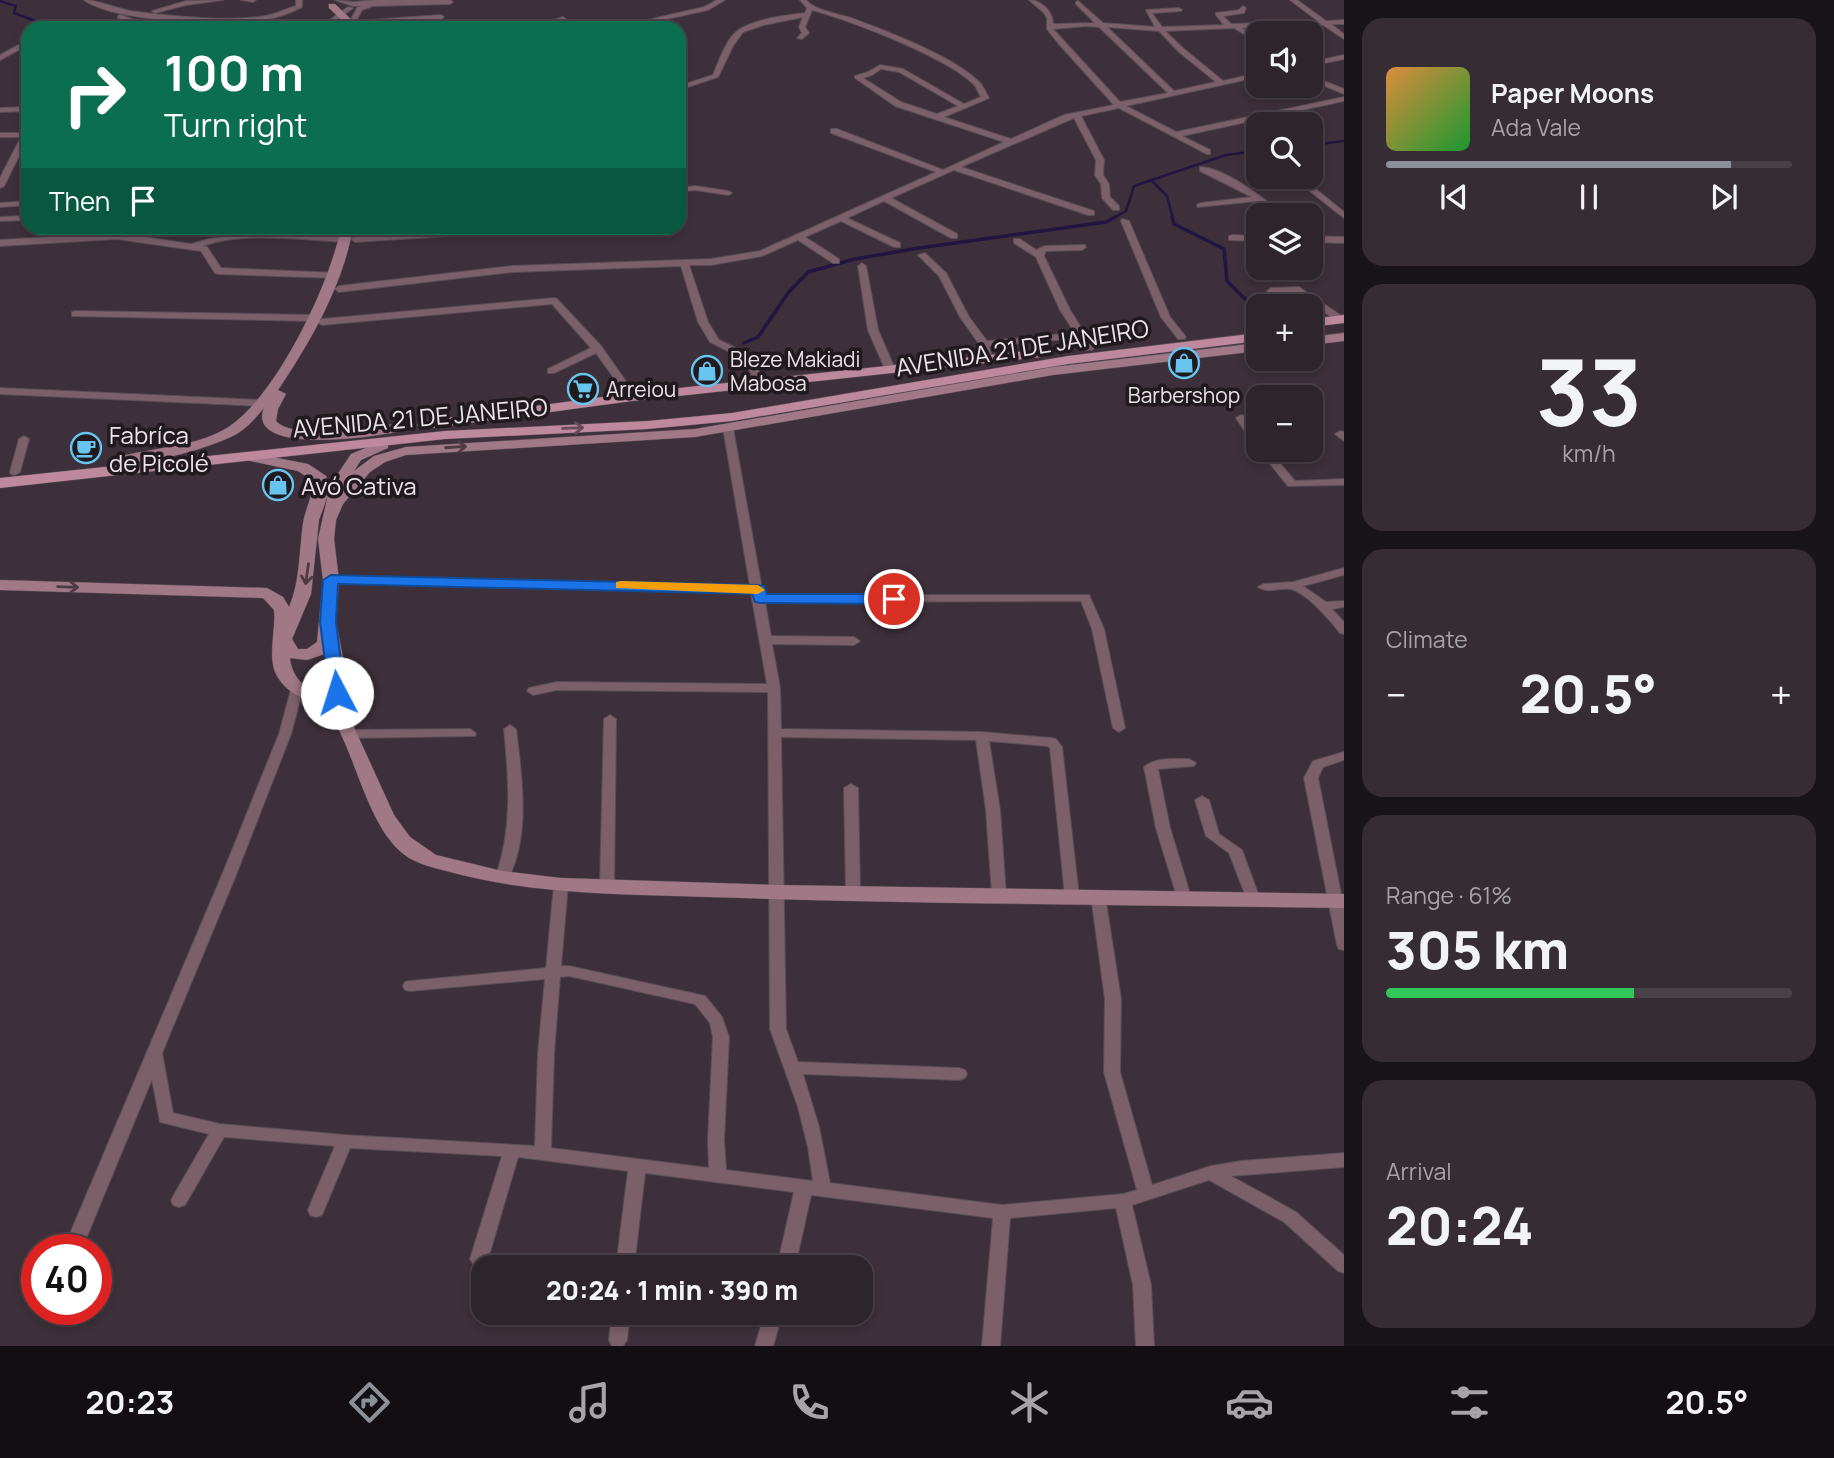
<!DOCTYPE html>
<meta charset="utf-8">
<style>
:root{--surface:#2e242c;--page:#362c34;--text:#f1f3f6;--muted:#a7a4a9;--line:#494148;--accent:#8c9099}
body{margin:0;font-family:Manrope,sans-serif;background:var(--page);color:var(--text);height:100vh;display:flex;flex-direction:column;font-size:26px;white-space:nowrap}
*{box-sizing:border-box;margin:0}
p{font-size:23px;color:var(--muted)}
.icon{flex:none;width:38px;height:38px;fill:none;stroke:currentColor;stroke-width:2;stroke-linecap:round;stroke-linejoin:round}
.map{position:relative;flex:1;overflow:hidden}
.side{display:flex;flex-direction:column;gap:18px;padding:18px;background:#191418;width:490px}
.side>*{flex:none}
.hud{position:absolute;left:21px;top:21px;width:665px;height:214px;border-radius:21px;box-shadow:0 4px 10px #0003,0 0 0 2px var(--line);background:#0b6e4f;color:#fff;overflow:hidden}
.fabs{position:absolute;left:1246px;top:21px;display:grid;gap:14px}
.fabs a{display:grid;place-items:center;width:77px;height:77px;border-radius:14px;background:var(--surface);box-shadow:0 4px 10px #0003,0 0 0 2px var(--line);font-size:35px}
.speed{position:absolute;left:21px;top:1234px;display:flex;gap:14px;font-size:35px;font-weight:700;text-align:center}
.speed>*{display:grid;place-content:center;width:91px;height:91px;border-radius:50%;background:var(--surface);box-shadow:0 4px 10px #0003,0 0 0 2px var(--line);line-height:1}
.speed .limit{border:10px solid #d22;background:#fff;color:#111}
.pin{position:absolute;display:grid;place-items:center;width:60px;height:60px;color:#fff;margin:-30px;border:4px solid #fff;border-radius:50%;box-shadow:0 2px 7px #0007}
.me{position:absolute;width:77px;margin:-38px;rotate:355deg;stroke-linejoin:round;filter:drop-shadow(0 0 5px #0008)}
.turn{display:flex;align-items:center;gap:24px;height:147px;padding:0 28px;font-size:32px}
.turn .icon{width:91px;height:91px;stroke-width:2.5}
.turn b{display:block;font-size:49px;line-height:60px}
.then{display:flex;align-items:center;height:66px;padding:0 28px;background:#0003;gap:14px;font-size:26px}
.big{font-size:52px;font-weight:800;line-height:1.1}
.side .tile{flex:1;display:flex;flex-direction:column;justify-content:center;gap:10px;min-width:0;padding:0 24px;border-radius:21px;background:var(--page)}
.side .dial{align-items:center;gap:0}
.dial b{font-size:91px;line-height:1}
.song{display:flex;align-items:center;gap:21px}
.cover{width:84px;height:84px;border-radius:10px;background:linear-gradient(135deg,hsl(30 70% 55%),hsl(130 70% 35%))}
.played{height:7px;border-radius:4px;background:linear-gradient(90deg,var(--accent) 85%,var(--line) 85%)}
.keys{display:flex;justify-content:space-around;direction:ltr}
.heat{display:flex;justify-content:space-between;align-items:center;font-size:38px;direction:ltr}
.charge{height:10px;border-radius:5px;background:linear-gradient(90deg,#34c759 61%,var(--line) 0)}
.trip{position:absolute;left:471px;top:1255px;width:402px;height:70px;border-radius:21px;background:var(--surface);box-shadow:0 4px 10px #0003,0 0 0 2px var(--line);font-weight:800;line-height:70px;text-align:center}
.menu{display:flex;height:112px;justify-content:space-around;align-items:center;background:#120e12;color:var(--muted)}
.menu .icon{width:49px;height:49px}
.menu .active{color:var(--accent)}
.menu b{font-size:32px;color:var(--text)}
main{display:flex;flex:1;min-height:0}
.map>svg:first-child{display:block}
</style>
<main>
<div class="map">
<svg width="1344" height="1346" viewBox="0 0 1344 1346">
<rect width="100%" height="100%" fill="#3d303a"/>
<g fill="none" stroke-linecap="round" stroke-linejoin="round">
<path stroke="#221542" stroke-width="2.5" d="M0 1 16 6 14 13 54 28
M1311 145 1344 141
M1151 180 1167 196 1173 219
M1112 219 1126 211 1134 186 1226 155 1258 151"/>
<path stroke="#221542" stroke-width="3.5" d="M1172 217 1174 224 1224 249 1227 281 1258 312
M744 343 758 337 788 293 808 272 855 259 919 248 1106 222 1115 217"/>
<g stroke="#594d56" stroke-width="2">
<path id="street" d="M84 0C97 0 116 8 131 11 167 16 235 23 270 15 279 13 287 8 296 6V0H302V7C292 12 278 18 266 19 226 25 116 23 84 0Z
M223 0 186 5 155 13 152 11 186 1Z
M241 0H256L253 2Z
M335 0 353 2 375 0H450L453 2 450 4 373 6 362 10 356 21 441 15 444 17 441 19 352 25 349 23 357 8 361 6H353Z
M717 0H725L708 10 625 28H613L704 7Z
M800 0H806C816 11 836 13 851 18 886 31 956 57 981 84 984 88 986 93 989 98L944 117 1011 139 1064 115 1114 105 1058 43 1047 29V18L1043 12 1029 0C1041 0 1053 11 1053 24L1095 23 1076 4V2L1078 1 1103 23 1155 27 1146 10 1179 8 1182 10 1181 11 1152 13 1162 27 1224 25 1216 15V13L1239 10 1243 6 1246 8 1244 13 1223 16 1231 24 1318 21 1290 0H1297L1326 21 1344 20V24H1331L1344 34V39L1323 25 1242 28 1258 38V43L1234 28 1165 31 1184 49 1223 81 1258 73V77L1126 106 1176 132 1344 97V101L1182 136 1210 150V154H1207L1119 108 1081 116 1104 160 1103 175 1109 184 1110 197 1119 206V210H1113L1102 198 1101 184 1095 175 1096 160 1074 118 961 167 1094 211V215H1088L954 170 891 198 957 234V238H951L884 201 847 218 900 243V247H894L841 221 805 237 839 259V263H833L798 240 762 256 711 265H689L708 322 719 340 751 355 766 384 761 387 756 384 744 359 710 342 698 322 681 266 512 272 339 292 335 289 339 286 512 266 711 259 760 251 936 172 831 133V129H837L943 170 1004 142 895 106 855 78V76L868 72 880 65 903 69 964 104 981 97C981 97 976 88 976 87 953 59 849 20 812 10L805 27 809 33 802 39 797 38 802 33 799 27 803 17 764 25 743 32 733 46 718 77 679 90V86L713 75C719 61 724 45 734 34 747 20 786 15 805 13L807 8ZM1086 26 1099 27 1168 93 1120 102 1053 29ZM1107 27 1159 31 1179 52 1216 82 1174 91ZM881 69 899 72 958 106 937 114 901 102 863 78 872 75Z
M348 7 353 8 335 21H331V19Z
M120 15 156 27 157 28H147L118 18V16Z
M563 17 566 19 565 20 538 28H528Z
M28 40V45L0 60V55Z
M1344 55V59L1311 66V62Z
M1311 76 1344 89V94L1311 80Z
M28 107V111L0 112V108Z
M25 128H28V138L4 186 0 188V178L21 137H0V133H23Z
M1200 167C1222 167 1267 198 1280 215H1272L1258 201 1198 207 1197 205 1201 203 1252 197 1200 171Z
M1292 177H1301L1344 212V218Z
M695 186 728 191 732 193 728 195 695 190 679 192V188Z
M28 201V205L0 207V203Z
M28 216V220L0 221V217Z
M1122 219 1129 221 1170 317 1186 337 1184 339H1178L1161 317 1121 221Z
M493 228H528L524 231 355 242 351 239 355 236Z
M117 233 191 244 209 239 247 234 346 236 350 239 346 242C300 240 247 231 202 246L207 247 221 268 339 273 340 275 336 278 218 274 215 273 201 251 117 239 0 246V240Z
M1232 235 1258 236V241L1229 240V236Z
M1311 236 1344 237V243L1311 242Z
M1014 239H1020L1036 250 1045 246 1085 245 1086 247 1082 250 1046 251 1044 256 1070 310 1094 348 1092 350H1086L1078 338 989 346 992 359 990 361H984L979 344 960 317 939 276 918 255 925 253 946 273 969 317 987 341 1075 333 1060 310 1036 257 1014 243Z
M862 263 866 266 878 330 895 369 893 371H887L885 369 868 330 858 266Z
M1299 287 1343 317V321H1337L1297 293 1271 294 1267 291 1271 288Z
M554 298 557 299 601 346 637 397 635 399H629L596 353 554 373H548V369L591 348 552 304 322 325 317 322 322 319Z
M75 311 312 315 317 318 312 321 72 316V312Z
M0 388 263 400 268 403 263 406 0 394Z
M1241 415 1245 416 1258 436V446L1254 445 1236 418Z
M728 425 733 428 763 595H1089L1104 629 1125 728 1119 732 1113 728 1092 629 1081 601 765 602 771 636 854 637 860 641 854 645 772 644 780 688 781 729 982 732 1051 738 1056 739 1062 747 1079 896 1077 899H1067L1065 896 1050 748 1047 746 989 741 1000 810 1006 895 1004 898H994L992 895 986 810 976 740 781 737 786 1029 798 1062 959 1068 965 1070 967 1074 965 1078 959 1080 803 1074 819 1127 830 1183 1002 1205 1123 1194 1137 1190 1104 1072 1105 999 1091 896 1093 893H1103L1105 896 1121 999 1120 1072 1152 1185 1211 1166 1241 1161 1344 1153V1167L1231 1176 1296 1212 1344 1255V1273L1338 1271 1284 1222 1209 1180 1132 1205 1151 1285 1154 1346H1136L1133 1285 1116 1208 1010 1218 1000 1346H982L993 1218 811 1195 795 1267H777L794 1192 645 1173 634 1267H616L628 1171 518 1157 488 1259 485 1264 479 1266 473 1264 470 1259 502 1156 350 1148 324 1210 322 1215 316 1217 310 1215 308 1210 335 1146 224 1137 185 1205 179 1207 173 1205 171 1200 209 1134 160 1122 152 1079 87 1236 84 1241 78 1243 72 1241 69 1236 222 875 279 734 291 689 297 685 303 689 291 734 236 875 162 1053 173 1113 220 1124 345 1135 535 1146 538 1053 545 979 410 991 405 990 403 986 405 982 410 981 546 968 554 885 556 882H566L568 885 561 966H569L705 996 722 1017 729 1037 724 1140 726 1170 813 1181 808 1147 798 1107 770 1029 768 692 557 690 533 695 527 691 529 688 557 682 767 684 751 593 331 583 325 580 331 577 750 586 723 428ZM569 976 695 1004 710 1023 713 1037 708 1140 709 1168 551 1148 554 1053 560 977Z
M1340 431 1344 432V441L1335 434Z
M24 436 29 439 20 472 15 475 11 474 10 472 19 439Z
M1259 450H1269L1295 481 1344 479V485L1288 486Z
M1344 568V575L1303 586 1326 602 1344 601V607L1332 609 1344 622V634L1340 633C1330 620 1306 592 1290 589 1279 587 1268 594 1258 587L1264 584 1293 582Z
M610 715 616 719 614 886 612 889H602L600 886 604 719Z
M510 725 516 729C522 778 531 836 507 881H497L495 878C513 829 509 780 504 729Z
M470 729 476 733 475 736 348 738 342 734 348 730Z
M1344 752V760L1323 767 1318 778 1344 909V950L1339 949 1337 945 1304 778 1313 761Z
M1189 759 1196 763 1194 766 1158 769 1170 828 1191 897 1189 900H1179L1177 897 1156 828 1144 767C1156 757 1174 759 1189 759Z
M851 784 858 788 860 891 858 894H848L846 891 844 788Z
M1202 796 1209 800 1219 834 1242 850 1260 899 1258 902H1248L1229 853 1206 836 1195 800Z
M612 1312H630L627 1340 623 1346H612L609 1340Z
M765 1312H783L773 1346H755Z"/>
</g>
<g stroke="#594d56" stroke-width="1">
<path id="secondary" d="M329 4H335L360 28H350L329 8Z
M341 228H353C342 287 311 341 278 390L286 394 278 409 276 421C294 441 368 427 395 424L402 428 400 431C377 437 245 456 264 408 257 416 250 425 241 431 223 445 143 467 122 462V456C157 447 198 447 230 426 277 394 330 284 341 228Z
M1344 333V341L1311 345V337Z
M1258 343V351L1053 375 695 437 406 455 385 462 370 472 343 504 336 520 334 539 339 580 336 621 346 674 347 712 394 815 410 837 436 855 502 871 561 878 777 885 1344 894V908C1133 905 921 904 709 897 626 894 543 895 462 875 444 870 425 867 409 858 368 832 357 756 332 718 319 699 288 701 275 672 268 653 276 630 274 610L263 598 0 590V580L267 588 283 597 289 607C300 582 299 552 303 524 305 509 313 497 313 481L298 471 241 459 239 456 246 452 308 464 326 476 329 487 351 454 383 441 388 442V448L361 460 354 471 374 456 406 447 695 429 1053 367ZM328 495 318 539 323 580 317 642 307 649H298L292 639 311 594 319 520ZM325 654 329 700C309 690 292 681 290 658L307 660Z"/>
</g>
<g stroke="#594d56" stroke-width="1">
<path id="primary" d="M1344 315V323L1311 327V319Z
M1258 333V341L1068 364 732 421 648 429 445 439 0 488V478L445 431 648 421 732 413 1068 356Z
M1036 350 1041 351V357L632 401 424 429 417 425 424 421 632 393Z"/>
</g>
<use href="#street" fill="#7b6069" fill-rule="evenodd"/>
<use href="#secondary" fill="#a17886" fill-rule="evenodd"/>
<use href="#primary" fill="#be899c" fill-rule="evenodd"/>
</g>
<defs><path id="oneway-shaft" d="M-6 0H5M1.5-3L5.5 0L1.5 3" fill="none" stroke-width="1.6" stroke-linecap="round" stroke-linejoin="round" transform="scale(1.75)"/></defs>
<use stroke="#674c57" href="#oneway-shaft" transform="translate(573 428) rotate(-2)"/>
<g stroke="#4d3b43">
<use href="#oneway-shaft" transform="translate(456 447) rotate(-4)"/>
<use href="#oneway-shaft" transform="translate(307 574) rotate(98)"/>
<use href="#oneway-shaft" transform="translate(68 587) rotate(2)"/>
</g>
<path fill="#1a73e8" stroke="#114b97" stroke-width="2" d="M331 575 758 585 764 586 767 594H894L901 599 894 604 760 603 755 602 752 594 338 584 336 622 345 693 337 698 329 693 320 622 323 580Z"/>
<path fill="#f59e0b" d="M621 581 758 585 765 590 758 594 616 588V582Z"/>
<defs>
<g id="shop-ring" transform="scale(1.575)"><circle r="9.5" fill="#201a1f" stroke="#66c4ef" stroke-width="1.5"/><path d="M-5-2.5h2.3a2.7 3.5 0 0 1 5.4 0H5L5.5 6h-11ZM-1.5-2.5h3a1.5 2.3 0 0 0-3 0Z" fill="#66c4ef"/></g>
<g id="supermarket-ring" transform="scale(1.575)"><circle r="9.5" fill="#201a1f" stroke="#66c4ef" stroke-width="1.5"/><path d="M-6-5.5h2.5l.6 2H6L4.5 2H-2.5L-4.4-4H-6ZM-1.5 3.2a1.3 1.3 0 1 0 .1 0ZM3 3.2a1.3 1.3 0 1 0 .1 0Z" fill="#66c4ef"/></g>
<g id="cafe-ring" transform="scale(1.575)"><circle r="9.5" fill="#201a1f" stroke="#66c4ef" stroke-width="1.5"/><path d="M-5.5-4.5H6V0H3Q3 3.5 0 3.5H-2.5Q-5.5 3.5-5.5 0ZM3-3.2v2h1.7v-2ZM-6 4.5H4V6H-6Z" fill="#66c4ef"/></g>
</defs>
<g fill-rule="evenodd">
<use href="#shop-ring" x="1184" y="363"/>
<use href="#shop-ring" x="707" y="371"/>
<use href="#supermarket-ring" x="583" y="389"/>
<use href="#cafe-ring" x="86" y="448"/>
<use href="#shop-ring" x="278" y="485"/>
</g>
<g text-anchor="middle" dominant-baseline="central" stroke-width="7" stroke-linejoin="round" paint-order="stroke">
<g font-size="21" fill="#ece3e9" stroke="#201a1f" text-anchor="start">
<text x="730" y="359">Bleze Makiadi<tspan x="730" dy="24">Mabosa</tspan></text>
<text x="606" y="389">Arreiou</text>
<text x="1184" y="395" text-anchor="middle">Barbershop</text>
</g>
<g font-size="24" fill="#ece3e9" stroke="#201a1f">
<text transform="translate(1022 347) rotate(-9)">AVENIDA 21 DE JANEIRO</text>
<text transform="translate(420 417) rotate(-5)">AVENIDA 21 DE JANEIRO</text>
</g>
<g font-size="24" fill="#ece3e9" stroke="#201a1f" text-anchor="start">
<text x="109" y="434">Fabríca<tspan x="109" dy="28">de Picolé</tspan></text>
<text x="301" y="485">Avó Cativa</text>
</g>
</g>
</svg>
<div class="fabs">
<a><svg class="icon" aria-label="sound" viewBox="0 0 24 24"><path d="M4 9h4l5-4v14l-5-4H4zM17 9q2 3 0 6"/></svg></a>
<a><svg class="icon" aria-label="search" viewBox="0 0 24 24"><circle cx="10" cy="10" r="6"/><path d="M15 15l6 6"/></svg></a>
<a><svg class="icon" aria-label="layers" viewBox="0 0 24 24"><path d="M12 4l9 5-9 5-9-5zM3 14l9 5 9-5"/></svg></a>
<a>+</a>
<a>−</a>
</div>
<div class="speed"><div class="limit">40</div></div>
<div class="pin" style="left:894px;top:599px;background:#d93025"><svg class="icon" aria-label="arrive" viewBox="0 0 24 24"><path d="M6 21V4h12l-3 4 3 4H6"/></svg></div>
<svg class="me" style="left:337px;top:693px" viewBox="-20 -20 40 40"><circle r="19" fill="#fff"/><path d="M0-13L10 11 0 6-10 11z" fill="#1a73e8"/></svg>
<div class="trip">20:24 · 1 min · 390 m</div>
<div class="hud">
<div class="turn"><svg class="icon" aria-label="right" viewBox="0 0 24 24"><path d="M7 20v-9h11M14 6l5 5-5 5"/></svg><div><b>100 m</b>Turn right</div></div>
<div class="then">Then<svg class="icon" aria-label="arrive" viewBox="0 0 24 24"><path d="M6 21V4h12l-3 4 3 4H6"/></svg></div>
</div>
</div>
<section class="side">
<div class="tile">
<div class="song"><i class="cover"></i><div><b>Paper Moons</b><p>Ada Vale</p></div></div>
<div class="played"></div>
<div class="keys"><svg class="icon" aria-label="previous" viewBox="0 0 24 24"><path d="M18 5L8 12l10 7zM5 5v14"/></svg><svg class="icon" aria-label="pause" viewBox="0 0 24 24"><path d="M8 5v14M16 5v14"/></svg><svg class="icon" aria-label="next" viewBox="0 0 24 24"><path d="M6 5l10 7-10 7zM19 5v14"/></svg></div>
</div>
<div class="tile dial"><b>33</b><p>km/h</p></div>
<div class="tile"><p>Climate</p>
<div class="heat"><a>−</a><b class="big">20.5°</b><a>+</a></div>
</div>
<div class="tile"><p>Range · 61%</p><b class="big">305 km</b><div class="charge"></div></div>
<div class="tile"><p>Arrival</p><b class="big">20:24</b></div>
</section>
</main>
<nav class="menu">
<b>20:23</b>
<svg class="icon active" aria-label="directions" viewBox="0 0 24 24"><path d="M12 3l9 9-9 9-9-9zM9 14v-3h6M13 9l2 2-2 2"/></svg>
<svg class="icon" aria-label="music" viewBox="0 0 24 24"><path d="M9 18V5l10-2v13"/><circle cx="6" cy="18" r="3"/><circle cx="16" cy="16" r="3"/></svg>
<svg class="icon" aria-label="phone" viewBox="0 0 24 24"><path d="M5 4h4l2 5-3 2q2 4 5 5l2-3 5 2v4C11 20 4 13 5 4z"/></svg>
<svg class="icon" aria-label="climate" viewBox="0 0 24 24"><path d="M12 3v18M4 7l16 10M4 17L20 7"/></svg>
<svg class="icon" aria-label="car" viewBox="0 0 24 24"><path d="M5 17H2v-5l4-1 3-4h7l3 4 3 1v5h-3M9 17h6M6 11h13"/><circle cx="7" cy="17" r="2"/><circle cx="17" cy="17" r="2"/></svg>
<svg class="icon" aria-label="filters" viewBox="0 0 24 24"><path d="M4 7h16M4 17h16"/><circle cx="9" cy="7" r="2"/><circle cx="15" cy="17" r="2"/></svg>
<b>20.5°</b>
</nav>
